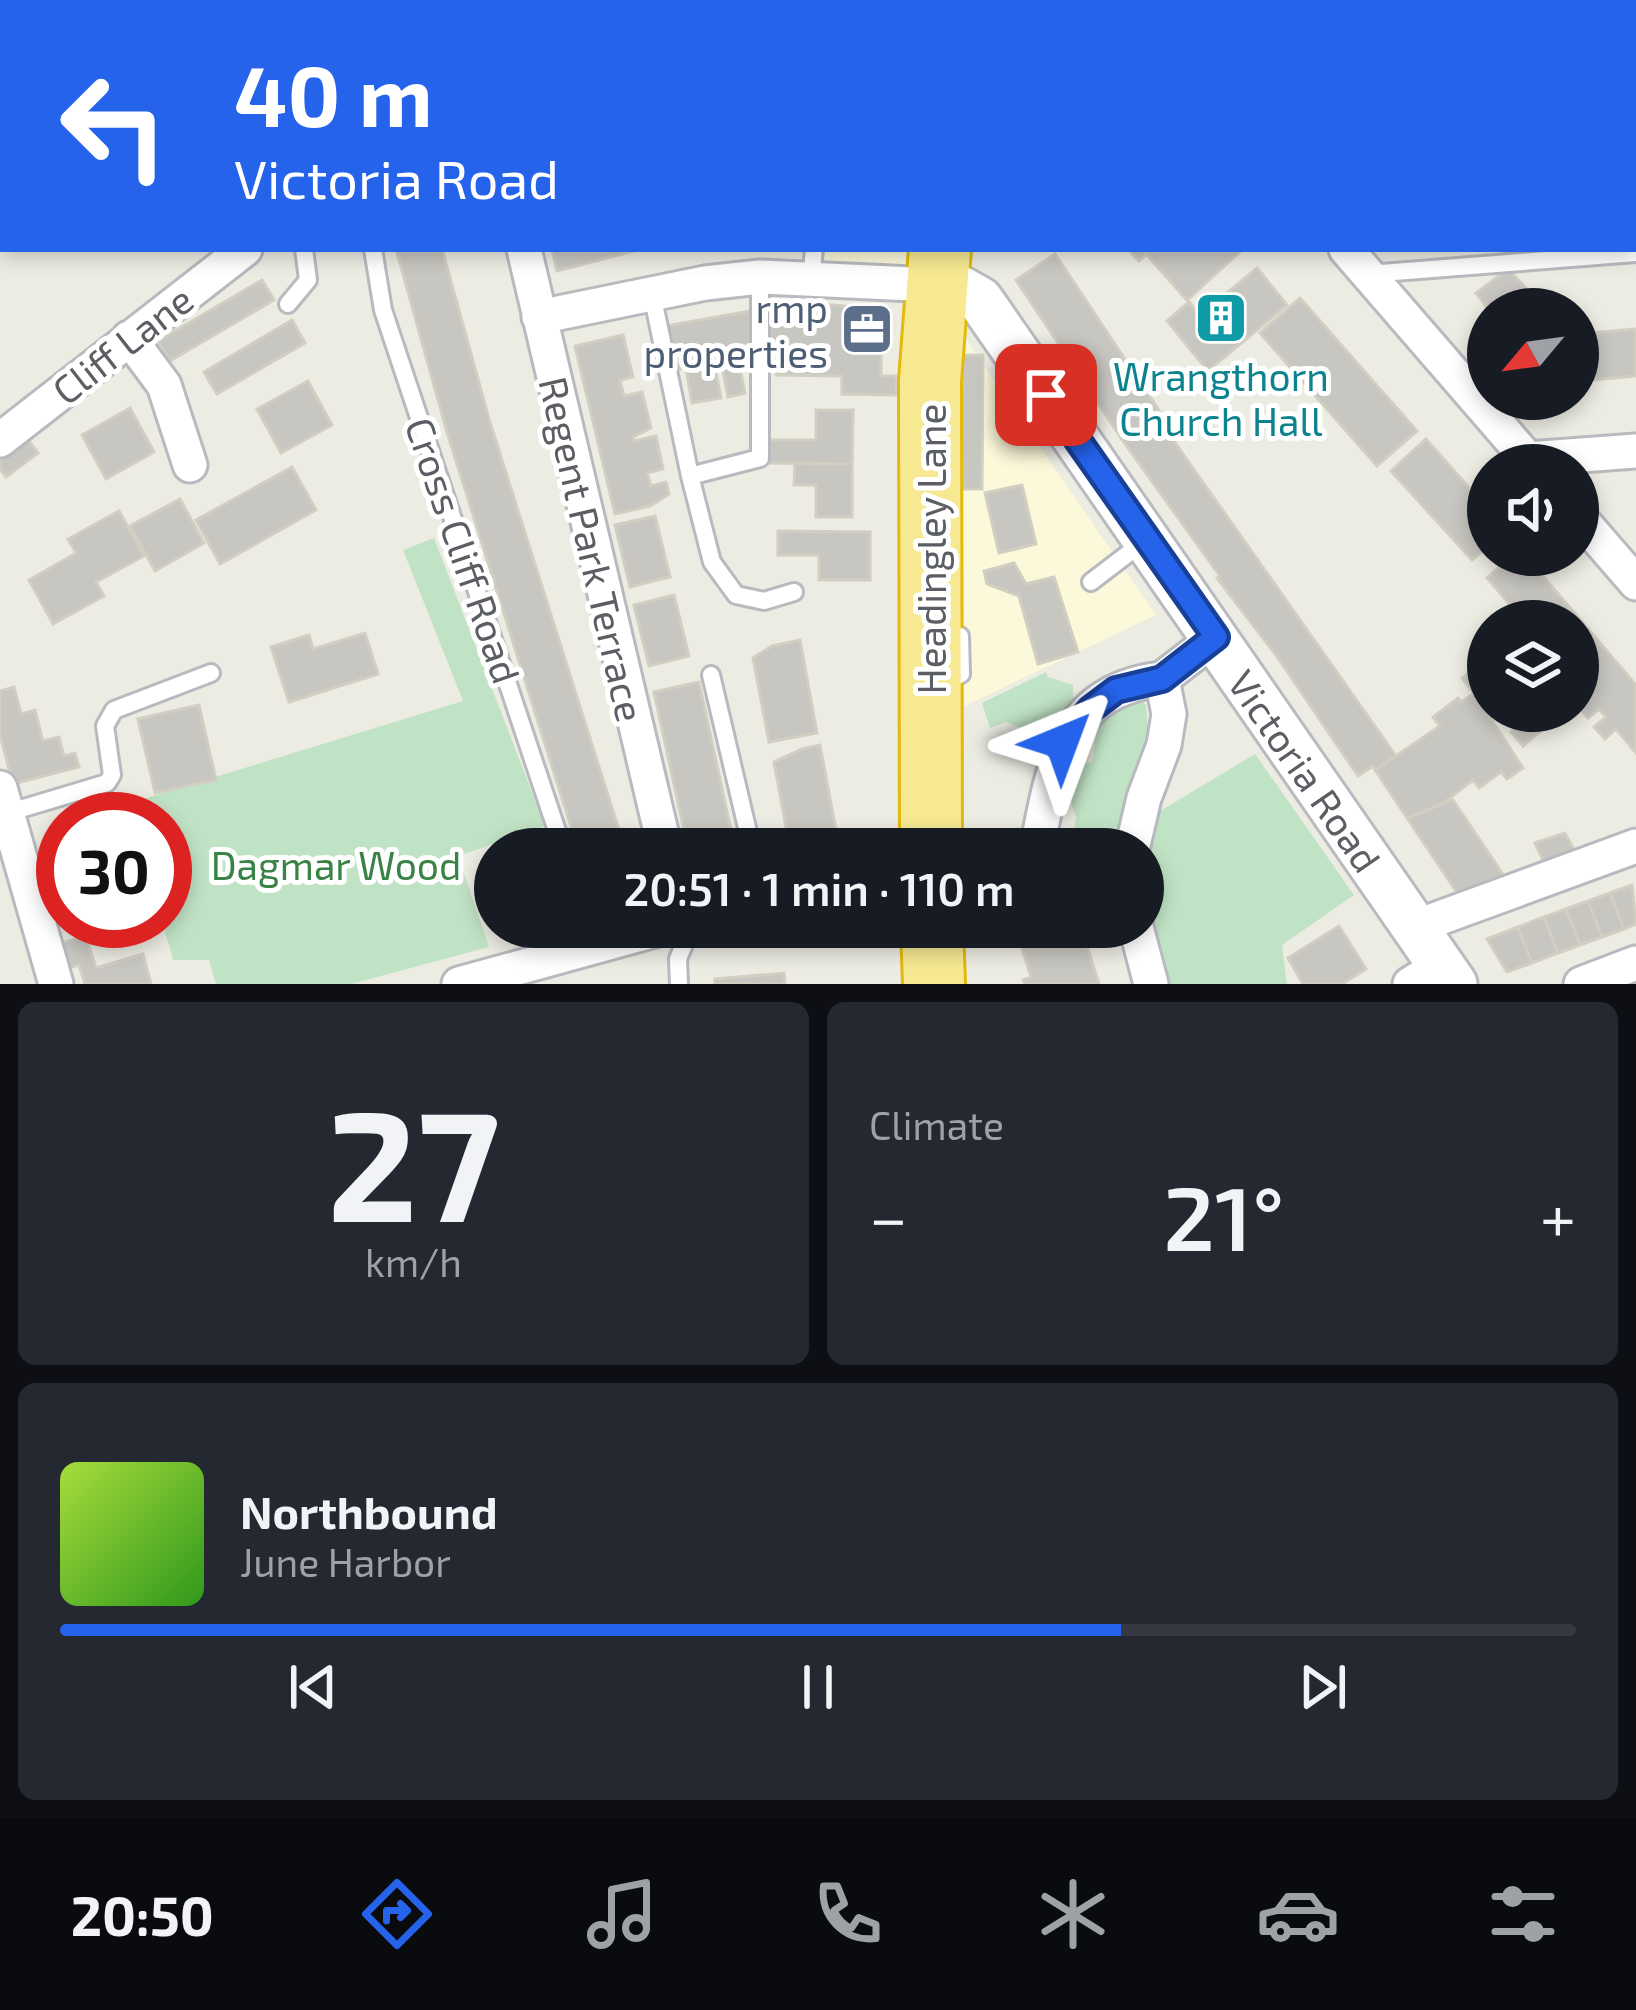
<!DOCTYPE html>
<meta charset="utf-8">
<style>
:root{--surface:#171b24;--page:#242831;--text:#f1f3f6;--muted:#9ea1a6;--line:#363941;--accent:#2563eb}
body{margin:0;font-family:"Exo 2",sans-serif;background:var(--page);color:var(--text);height:100vh;display:flex;flex-direction:column;font-size:45px;white-space:nowrap}
*{box-sizing:border-box;margin:0}
p{font-size:39px;color:var(--muted)}
.icon{flex:none;width:66px;height:66px;fill:none;stroke:currentColor;stroke-width:2;stroke-linecap:round;stroke-linejoin:round}
.map{position:relative;height:984px;overflow:hidden}
.details{display:flex;flex-direction:column;gap:18px;padding:18px;background:#0d0f14;flex:1}
.details>*{flex:none}
.top-card{position:absolute;left:0px;top:0px;width:1638px;height:252px;box-shadow:0 6px 18px #0003;background:#2563eb;color:#fff;overflow:hidden}
.needle{width:78px;rotate:241deg}
.controls{position:absolute;left:1467px;top:288px;display:grid;gap:24px}
.controls a{display:grid;place-items:center;width:132px;height:132px;border-radius:50%;background:var(--surface);box-shadow:0 6px 18px #0003;font-size:60px}
.speed{position:absolute;left:36px;top:792px;display:flex;gap:24px;font-size:60px;font-weight:700;text-align:center}
.speed>*{display:grid;place-content:center;width:156px;height:156px;border-radius:50%;background:var(--surface);box-shadow:0 6px 18px #0003;line-height:1}
.speed .limit{border:18px solid #d22;background:#fff;color:#111}
.pin{position:absolute;display:grid;place-items:center;width:102px;height:102px;color:#fff;margin:-51px;border-radius:24px;box-shadow:0 6px 18px #0006}
.me{position:absolute;width:132px;margin:-66px;rotate:44deg;stroke-linejoin:round;filter:drop-shadow(0 0 9px #0008)}
.turn{display:flex;align-items:center;gap:42px;height:252px;padding:0 36px;font-size:54px}
.turn .icon{width:156px;height:156px;stroke-width:2.5}
.turn b{display:block;font-size:84px;line-height:102px}
.big{font-size:90px;font-weight:600;line-height:1.1}
.details .card{flex:1;display:flex;flex-direction:column;justify-content:center;gap:18px;min-width:0;padding:0 42px;border-radius:18px;background:var(--page)}
.details .dial{align-items:center;gap:0}
.dial b{font-size:156px;line-height:1}
.song{display:flex;align-items:center;gap:36px}
.cover{width:144px;height:144px;border-radius:18px;background:linear-gradient(135deg,hsl(80 70% 55%),hsl(110 70% 35%))}
.played{height:12px;border-radius:6px;background:linear-gradient(90deg,var(--accent) 70%,var(--line) 70%)}
.keys{display:flex;justify-content:space-around;direction:ltr}
.heat{display:flex;justify-content:space-between;align-items:center;font-size:66px;direction:ltr}
.details .tiles{flex:1;display:grid;gap:18px;grid-template-columns:1fr 1fr}
.card:last-child{grid-column:span 2}
.trip{position:absolute;left:474px;top:828px;width:690px;height:120px;border-radius:60px;background:var(--surface);box-shadow:0 6px 18px #0003;font-weight:600;line-height:120px;text-align:center}
.tab-bar{display:flex;height:192px;justify-content:space-around;align-items:center;background:#090b0e;color:var(--muted)}
.tab-bar .icon{width:84px;height:84px}
.tab-bar .on{color:var(--accent)}
.tab-bar b{font-size:54px;color:var(--text)}
.map>svg:first-child{display:block}
</style>
<div class="map">
<svg width="1636" height="984" viewBox="0 0 1636 984">
<rect width="100%" height="100%" fill="#edece3"/>
<path fill="#fcf8da" d="M804 0H1219L804 3Z
M823 249H917L914 270 820 268Z
M959 330 1156 615 952 712Z"/>
<path fill="#c1e3c5" d="M1287 0H1636V15L1635 3Z
M434 538 545 826 458 856 489 947 351 984H216L209 960H173L162 921H165V819H134L130 803 463 701 403 550Z
M1046 672 1048 677 1073 685V708L1056 726 1039 736 1006 722 990 728 982 703Z
M1135 695 1146 705 1149 740 1125 832 1255 754 1354 895 1282 945 1287 984H1144L1143 849H1071L1076 818 1069 794 1078 776 1077 766 1092 762 1099 716Z"/>
<path fill="#c8c6c0" stroke="#d1cec2" stroke-width="3" d="M396 249H442L489 419 625 849H578L447 432Z
M552 249H642L557 271Z
M1128 249H1243L1187 300 1146 254 1139 261Z
M1055 254 1164 418 1159 420 1396 756 1375 770 1373 766 1358 776 1278 658 1217 578 1220 576 1125 444 1016 280Z
M1257 268 1287 305 1208 371 1167 321 1189 302 1200 315Z
M1508 269 1546 309H1488L1476 293Z
M262 280 274 300 170 361 158 341Z
M1300 298 1417 431 1377 466 1260 333Z
M769 300 856 307 881 322V376H896V395L842 394V376L776 375 777 368H769Z
M750 311 751 356 738 359 745 393 728 397 721 361 714 363 721 398 692 403 686 368 674 370 666 326Z
M292 320 305 343 217 394 204 372Z
M1636 329V376L1578 381V334Z
M623 335 633 377 620 380 624 396 642 392 651 428 633 437 634 441 656 436 663 469 647 473 651 486 666 482 669 494 650 506 615 514 575 346Z
M959 355H983L982 489H959Z
M308 381 332 425 281 453 257 409Z
M130 408 154 452 106 479 82 435Z
M816 410H853L852 464 768 463V440H816Z
M24 435 38 453 6 477 0 469V453Z
M1426 439 1488 509V546L1472 560 1391 471Z
M795 463 852 464V517H816V485H794Z
M292 467 316 510 220 564 196 520Z
M1022 485 1036 544 999 553 985 493Z
M180 499 204 543 155 571 130 526Z
M119 511 144 556 96 582 104 596 53 624 29 580 76 553 68 539Z
M655 516 670 577 630 587 615 525Z
M778 531 870 532V580H819V555H778Z
M1513 555H1525L1636 685V753L1616 729 1605 739 1594 727 1606 717 1599 709 1588 718 1578 706 1589 697 1582 689 1578 692V621H1524L1487 578Z
M1014 563 1026 584 1054 577 1078 652 1038 664 1019 596 987 584 984 571Z
M674 595 689 656 649 666 634 605Z
M365 633 378 674 289 702 271 647 309 635 313 649Z
M800 640 817 733 769 742 753 658 772 646Z
M1480 664 1488 674V686L1475 695 1462 678Z
M699 682 735 849H688L654 692Z
M14 687 21 714 35 710 43 741 59 737 64 756 75 753 79 767 13 784 0 735V691Z
M1474 693 1523 768 1507 779 1501 772 1479 788 1473 780 1442 804 1407 818 1375 770 1440 726 1433 717 1458 698 1461 702Z
M199 705 216 780 155 793 138 719Z
M1535 711H1564L1523 746 1511 732Z
M820 745 838 841 790 849 774 762 802 749Z
M1453 800 1506 879 1458 894 1407 818Z
M1565 833 1576 854 1545 865 1535 843Z
M1632 885 1636 924 1624 929 1610 893Z
M1610 893 1624 929 1602 937 1588 901Z
M1588 901 1602 937 1580 945 1566 909Z
M1566 909 1580 945 1558 953 1544 917Z
M1544 917 1558 953 1532 963 1518 927Z
M1339 926 1366 969 1342 984H1303L1288 958Z
M1081 927 1099 984H1025L1023 980 1031 977 1021 945Z
M1518 927 1532 963 1507 972 1487 939Z
M86 936 96 968 143 954 151 984H85L79 965 68 968 61 943Z
M784 973 785 984H715V979Z"/>
<g fill="none" stroke-linecap="round" stroke-linejoin="round">
<g stroke="#b8babf" stroke-width="22">
<path id="lane" d="M1235 3V0
M373 249 383 310 563 849
M1368 274 1636 253
M811 280 814 249
M652 294 690 476 760 458V277
M288 304 308 280 304 249
M690 476 712 562 736 595 764 601 794 592
M1091 582 1142 543
M711 675 752 849
M943 683 961 674 960 636
M7 813 107 783 112 775 105 726 114 710 211 673
M679 984 678 959 691 927"/>
</g>
<g stroke="#b8babf" stroke-width="39">
<path id="street" d="M339 0 340 3
M228 3 233 0
M0 36 3 39
M0 131 3 129
M524 249 665 849
M1346 249 1533 465
M539 317 705 283 760 277 935 285
M129 338 164 385 190 465
M0 440 245 249
M1528 459 1636 451
M1578 516 1636 583
M0 788 56 984
M1037 848C1053 767 1063 690 1162 679
M1132 849 1144 798 1164 745 1169 714 1162 679 1216 637
M1136 927 1151 984
M1415 927 1636 846
M459 984 666 927
M1410 984 1441 965
M1581 984 1636 963"/>
</g>
<g stroke="#b9bbc1" stroke-width="51">
<g id="secondary">
<path d="M1635 31H1636"/>
<path id="s1" d="M935 285H953L980 300 1454 984"/>
</g>
</g>
<g stroke="#e3b90e" stroke-width="66">
<path id="highway" d="M982 3 985 0
M931 849 930 381 940 249
M932 927 934 984"/>
</g>
<use href="#lane" stroke="#fff" stroke-width="16"/>
<use href="#street" stroke="#fff" stroke-width="33"/>
<use href="#secondary" stroke="#fff" stroke-width="45"/>
<use href="#highway" stroke="#f6e991" stroke-width="60"/>
</g>
<g fill="none" stroke-linecap="round" stroke-linejoin="round">
<g stroke="#184099" stroke-width="30">
<path id="route" d="M1046 395 1216 637 1162 679 1116 690 1091 709 1062 742"/>
</g>
<use href="#route" stroke="#2563eb" stroke-width="21"/>
</g>
<defs>
<g id="building-square" transform="scale(2.7)"><rect x="-9" y="-9" width="18" height="18" rx="4" fill="#0f9aa8" stroke="#fff"/><path d="M-4-6H4V6H1V3H-1V6H-4ZM-2.5-4.3h1.7v1.8h-1.7ZM.8-4.3h1.7v1.8H.8ZM-2.5-1h1.7V.8h-1.7ZM.8-1h1.7V.8H.8Z" fill="#fff"/></g>
<g id="office-square" transform="scale(2.7)"><rect x="-9" y="-9" width="18" height="18" rx="4" fill="#5c6f8a" stroke="#fff"/><path d="M-6-3h4V-5.5h4V-3h4V5H-6ZM-1-4.5V-3h2v-1.5ZM-6 0V1H6V0Z" fill="#fff"/></g>
</defs>
<g fill-rule="evenodd">
<use href="#building-square" x="1221" y="318"/>
<use href="#office-square" x="867" y="329"/>
</g>
<g text-anchor="middle" dominant-baseline="central" stroke-width="10" stroke-linejoin="round" paint-order="stroke">
<g font-size="39" fill="#4e5e75" stroke="#fff" text-anchor="end">
<text x="828" y="307">rmp<tspan x="828" dy="45">properties</tspan></text>
</g>
<g font-size="39" fill="#5b5e63" stroke="#fff">
<text transform="translate(122 344) rotate(-38)">Cliff Lane</text>
<text transform="translate(593 549) rotate(77)">Regent Park Terrace</text>
<text transform="translate(930 549) rotate(-90)">Headingley Lane</text>
<text transform="translate(464 550) rotate(71)">Cross Cliff Road</text>
<text stroke="none"><textPath href="#s1" startOffset="621">Victoria Road</textPath></text>
</g>
<g font-size="39" fill="#0d838f" stroke="#fff">
<text x="1221" y="375">Wrangthorn<tspan x="1221" dy="45">Church Hall</tspan></text>
</g>
<g font-size="39" fill="#3a8346" stroke="#fff">
<text x="336" y="864">Dagmar Wood</text>
</g>
</g>
</svg>
<div class="controls">
<a><svg class="needle" viewBox="-14 -14 28 28"><path d="M0-13l5 13h-10z" fill="#e53935"/><path d="M0 13l5-13h-10z" fill="#9ea1a6"/></svg></a>
<a><svg class="icon" aria-label="sound" viewBox="0 0 24 24"><path d="M4 9h4l5-4v14l-5-4H4zM17 9q2 3 0 6"/></svg></a>
<a><svg class="icon" aria-label="layers" viewBox="0 0 24 24"><path d="M12 4l9 5-9 5-9-5zM3 14l9 5 9-5"/></svg></a>
</div>
<div class="speed"><div class="limit">30</div></div>
<div class="pin" style="left:1046px;top:395px;background:#d93025"><svg class="icon" aria-label="arrive" viewBox="0 0 24 24"><path d="M6 21V4h12l-3 4 3 4H6"/></svg></div>
<svg class="me" style="left:1062px;top:742px" viewBox="-20 -20 40 40"><path d="M0-17L14 15 0 8-14 15z" fill="#2563eb" stroke="#fff" stroke-width="4"/></svg>
<div class="trip">20:51 · 1 min · 110 m</div>
<div class="top-card">
<div class="turn"><svg class="icon" aria-label="left" viewBox="0 0 24 24"><path d="M17 20v-9H6M10 6l-5 5 5 5"/></svg><div><b>40 m</b>Victoria Road</div></div>
</div>
</div>
<section class="details">
<div class="tiles">
<div class="card dial"><b>27</b><p>km/h</p></div>
<div class="card"><p>Climate</p>
<div class="heat"><a>−</a><b class="big">21°</b><a>+</a></div>
</div>
<div class="card">
<div class="song"><i class="cover"></i><div><b>Northbound</b><p>June Harbor</p></div></div>
<div class="played"></div>
<div class="keys"><svg class="icon" aria-label="previous" viewBox="0 0 24 24"><path d="M18 5L8 12l10 7zM5 5v14"/></svg><svg class="icon" aria-label="pause" viewBox="0 0 24 24"><path d="M8 5v14M16 5v14"/></svg><svg class="icon" aria-label="next" viewBox="0 0 24 24"><path d="M6 5l10 7-10 7zM19 5v14"/></svg></div>
</div>
</div>
</section>
<nav class="tab-bar">
<b>20:50</b>
<svg class="icon on" aria-label="directions" viewBox="0 0 24 24"><path d="M12 3l9 9-9 9-9-9zM9 14v-3h6M13 9l2 2-2 2"/></svg>
<svg class="icon" aria-label="music" viewBox="0 0 24 24"><path d="M9 18V5l10-2v13"/><circle cx="6" cy="18" r="3"/><circle cx="16" cy="16" r="3"/></svg>
<svg class="icon" aria-label="phone" viewBox="0 0 24 24"><path d="M5 4h4l2 5-3 2q2 4 5 5l2-3 5 2v4C11 20 4 13 5 4z"/></svg>
<svg class="icon" aria-label="climate" viewBox="0 0 24 24"><path d="M12 3v18M4 7l16 10M4 17L20 7"/></svg>
<svg class="icon" aria-label="car" viewBox="0 0 24 24"><path d="M5 17H2v-5l4-1 3-4h7l3 4 3 1v5h-3M9 17h6M6 11h13"/><circle cx="7" cy="17" r="2"/><circle cx="17" cy="17" r="2"/></svg>
<svg class="icon" aria-label="filters" viewBox="0 0 24 24"><path d="M4 7h16M4 17h16"/><circle cx="9" cy="7" r="2"/><circle cx="15" cy="17" r="2"/></svg>
</nav>
